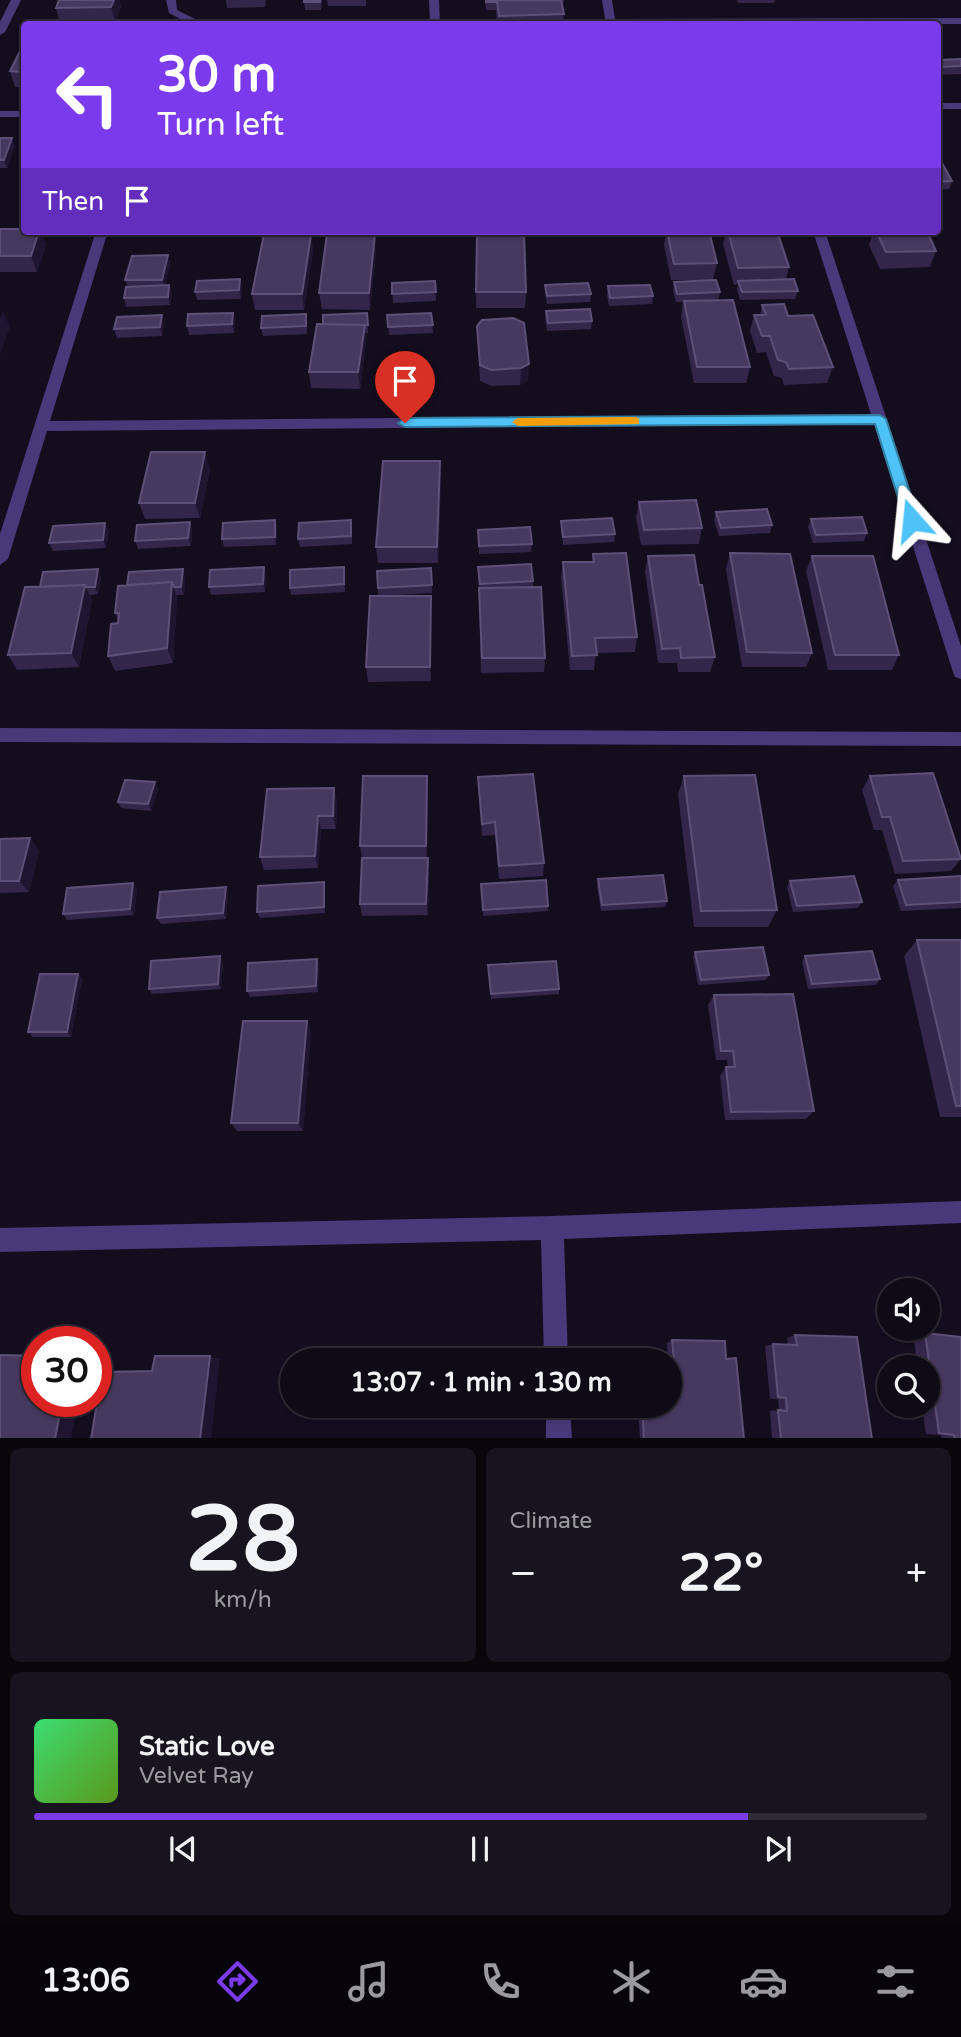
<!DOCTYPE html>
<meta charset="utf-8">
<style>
:root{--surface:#0e0a16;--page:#17131f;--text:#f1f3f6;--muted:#9b9aa1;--line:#2e2b35;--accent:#7c3aed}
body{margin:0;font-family:"Varela Round",sans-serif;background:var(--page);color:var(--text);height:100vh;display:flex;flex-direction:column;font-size:26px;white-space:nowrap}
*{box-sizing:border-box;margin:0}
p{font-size:23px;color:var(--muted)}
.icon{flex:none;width:38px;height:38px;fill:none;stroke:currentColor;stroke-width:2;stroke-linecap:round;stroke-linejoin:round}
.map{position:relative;height:1438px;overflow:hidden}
.details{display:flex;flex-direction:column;gap:10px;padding:10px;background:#08060c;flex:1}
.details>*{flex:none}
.banner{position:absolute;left:21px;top:21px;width:920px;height:214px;border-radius:7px;box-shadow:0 2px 5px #0004,0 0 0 2px var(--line);background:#7c3aed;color:#fff;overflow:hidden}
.fabs{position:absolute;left:877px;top:1278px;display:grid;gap:14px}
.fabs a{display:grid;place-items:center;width:63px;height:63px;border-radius:50%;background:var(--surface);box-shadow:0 2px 5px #0004,0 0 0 2px var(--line);font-size:35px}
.speed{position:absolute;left:21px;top:1326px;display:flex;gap:14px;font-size:35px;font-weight:700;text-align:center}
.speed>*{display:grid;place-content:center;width:91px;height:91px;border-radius:50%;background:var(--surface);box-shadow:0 2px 5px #0004,0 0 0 2px var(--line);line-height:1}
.speed .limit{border:10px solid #d22;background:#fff;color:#111}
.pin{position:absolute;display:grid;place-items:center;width:60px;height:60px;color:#fff;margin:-72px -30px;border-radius:50% 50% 50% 0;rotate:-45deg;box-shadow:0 0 7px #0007}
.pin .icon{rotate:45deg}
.me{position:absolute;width:77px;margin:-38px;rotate:342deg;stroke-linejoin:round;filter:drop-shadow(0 0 5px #0008)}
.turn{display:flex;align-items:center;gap:24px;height:147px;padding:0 21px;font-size:32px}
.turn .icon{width:91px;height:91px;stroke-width:2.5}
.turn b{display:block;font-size:49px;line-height:60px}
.then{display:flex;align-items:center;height:66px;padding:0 21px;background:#0003;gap:14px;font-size:26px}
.big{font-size:52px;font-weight:700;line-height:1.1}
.details .widget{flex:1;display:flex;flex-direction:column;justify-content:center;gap:10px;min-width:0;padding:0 24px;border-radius:10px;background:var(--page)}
.details .dial{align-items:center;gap:0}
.dial b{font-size:91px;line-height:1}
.song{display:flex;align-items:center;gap:21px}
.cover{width:84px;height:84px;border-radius:10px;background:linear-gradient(135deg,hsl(140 70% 55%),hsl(90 70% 35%))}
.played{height:7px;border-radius:4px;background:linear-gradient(90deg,var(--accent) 80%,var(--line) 80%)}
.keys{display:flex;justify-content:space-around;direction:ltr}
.heat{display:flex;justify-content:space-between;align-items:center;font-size:38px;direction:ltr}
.details .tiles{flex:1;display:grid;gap:10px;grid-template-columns:1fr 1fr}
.widget:last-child{grid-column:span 2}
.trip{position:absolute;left:280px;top:1348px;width:402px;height:70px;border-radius:35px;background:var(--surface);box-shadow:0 2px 5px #0004,0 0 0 2px var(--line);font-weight:700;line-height:70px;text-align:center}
.tabs{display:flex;height:112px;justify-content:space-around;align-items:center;background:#060409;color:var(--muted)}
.tabs .icon{width:49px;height:49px}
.tabs .active{color:var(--accent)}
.tabs b{font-size:32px;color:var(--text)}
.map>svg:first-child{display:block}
</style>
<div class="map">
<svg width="961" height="1439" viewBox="0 0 961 1439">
<rect width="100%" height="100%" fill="#130d1e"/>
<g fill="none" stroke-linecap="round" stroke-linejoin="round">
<path fill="#48397b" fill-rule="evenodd" d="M11 0H21L5 32 0 35V22Z
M166 0H176L177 10 199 21H400L405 24H190L169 13Z
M429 0H439L440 24H430Z
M602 0H612L615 19 961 18V24H606Z
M96 231H108L50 421 871 414 813 231H825L961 646V679L955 677 953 672 874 424 47 431 8 559 0 565V534Z
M0 728 961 732V746L0 742Z
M961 1201V1223L564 1239 568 1360H544L541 1240 0 1252V1228L552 1216Z
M546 1405H570L572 1439H546Z"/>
<path fill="#48397b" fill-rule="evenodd" d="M938 103H961V109H938Z
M0 111H24V117H0Z"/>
</g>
<path fill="#34264b" d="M59 0H119L121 6 115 22 60 24 56 8Z
M226 0H266L265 7 227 8Z
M304 0H322L321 10H305Z
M327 0H366V6H328Z
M485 0H564L563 7 562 8 564 14 563 21 497 23 496 10H486Z
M737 0H775L774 3H738Z
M24 43V87H15L10 71Z
M961 59V74L938 75V60Z
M0 138 15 146 7 168H0Z
M938 161 952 181 949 189 938 190Z
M0 229 41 231 46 245 37 272H0Z
M666 231H709L717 263 713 280H671L664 245Z
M726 231H777L789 267 786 279 798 291 795 299 740 300 737 289 738 284 734 285 723 244Z
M874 231H911L912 233 936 251 930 267 880 269 869 245Z
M477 233 526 292 525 308H476Z
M311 235 313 251 304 310H255L252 294Z
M376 251 370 310 322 309 319 293Z
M168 255 170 264 165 285 172 294 170 305 126 307 124 298 128 287 125 280Z
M240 279 242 287 241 299 197 300 195 292Z
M435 281 436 301 393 303 392 283Z
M674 282 720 292 718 300 750 367 746 383H694L681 317 683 302H676L673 291Z
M545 285 591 294 590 302 547 304 545 293Z
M608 286 653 296 652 304 609 306 607 295Z
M762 305 788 316 833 367 827 383 784 385 782 378 774 376 766 352 757 353 750 331 754 315H760Z
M546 311 592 321 591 329 547 331 545 319Z
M233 313 235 321 234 333 189 335 187 326Z
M367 313 368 333 365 334 366 341 360 389 311 388 309 372 323 324Z
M431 313 433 333 389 335 387 315Z
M513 318 528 380 520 385 491 386 480 381 477 326Z
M307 322V334L263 336 261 328Z
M164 324 162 336 117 338 114 329Z
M440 461 441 477 438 563H378L376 547Z
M210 468 200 518 145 519 139 503Z
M639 502 702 528 699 544 641 545 636 517Z
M716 512 772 525 770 533 719 536 714 520Z
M811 519 867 533 864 541 813 543 808 527Z
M275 520 277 528 276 545 224 547 222 539Z
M561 521 615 534 614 542 563 545 561 529Z
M190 522 192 530 191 546 138 549 135 541Z
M352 528V544L300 547 298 539Z
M478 530 532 544 531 552 479 554Z
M109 531 106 548 53 551 49 543Z
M730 553 812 653 806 667H742L726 569Z
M593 554 637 637 635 652 596 653 594 670H570L561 577 563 562H592Z
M648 556 699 585 715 657 710 672H678L677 663H658L645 571Z
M812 556 899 655 892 670H828L806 571Z
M344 567 345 592 291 595 290 588Z
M478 567 533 581V587L545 658 544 672 481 673Z
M431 568 432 593 379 596 431 611V681L368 682 366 667 378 596V588Z
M98 569 101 577 98 594 90 595 92 600 79 667 17 670 8 655 40 587Z
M266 575 265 592 211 595 209 587Z
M185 577 184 595H177V597L173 663 115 671 108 656 118 623V620L115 613Z
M684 776 777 910 768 927H694L678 794Z
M870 776 961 859 951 871 895 874 882 830H874L862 790Z
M478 777 544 863 543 876 499 879 495 835 482 836Z
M334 788 337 802 336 829H321L318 868 264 870 260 857Z
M158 789 151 811 121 808 118 802Z
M428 789 427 858 429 870 428 915 362 916 360 904 362 858 360 846Z
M30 838 39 851 29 892 0 893V839Z
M961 876V908L901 911 893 886 898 880Z
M598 879 667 901 665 907 601 911 597 886Z
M790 881 862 902 858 908 793 912 787 887Z
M481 884 548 906V911L483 916Z
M325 888V913L260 918 257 912Z
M137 889 134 915 67 920 63 914Z
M228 893 226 919 161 924 157 918Z
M917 940H961V1117H940L904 956Z
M695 952 769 975 766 980 698 985 693 957Z
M805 956 880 979 876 985 808 989 802 962Z
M317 959 319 964 318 992 250 997 247 991Z
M223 962 221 989 152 994 149 989Z
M488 965 559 989V994L491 999Z
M78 974 82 979 71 1037H33L28 1032Z
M714 995 814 1111 806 1119 725 1120 720 1076 726 1067H728L727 1060H716L708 1005Z
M311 1030 303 1131H237L231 1123Z
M925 1333 961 1439H942L941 1435 926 1434 922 1405H928V1367H917L914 1337Z
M795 1335 872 1439H772L770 1411 779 1410 778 1399H770L765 1346 773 1344H788L787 1338Z
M672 1340 726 1359 744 1439H640L638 1405H670L667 1343Z"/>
<path fill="#201531" d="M114 0H119L121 6 115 22 111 7Z
M12 138 15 146 7 168 4 160Z
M39 231H41L46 245 37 272 31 256Z
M375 234 376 251 370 310 369 293Z
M311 235 313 251 304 310 302 294Z
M168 255 170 264 164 288 162 280Z
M240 279 242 287 241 299 239 290Z
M169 285 172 294 170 305 168 297Z
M3 311 10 327 0 355V319Z
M233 313 235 321 234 333 232 324Z
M162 315 164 324 162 336 160 327Z
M365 325 366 341 360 389 358 372Z
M529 364 528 380 520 385 521 368Z
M205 452 210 468 200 518 195 503Z
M440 461 441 477 438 563 437 547Z
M275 520 277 528 276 545 275 537Z
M190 522 192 530 191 546 188 538Z
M105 523 109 531 106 548 103 540Z
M264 567 266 575 265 592 263 584Z
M98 569 101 577 98 594 95 587Z
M183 569 185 577 184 595 181 587Z
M172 582 177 597 173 663 167 648Z
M85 585 92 600 79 667 71 653Z
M431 596V681L430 667Z
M427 776 428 789 427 858 426 846Z
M155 782 158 789 151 811 148 804Z
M334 788 337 802 336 829 333 816Z
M318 816 321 829 318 868 315 856Z
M30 838 39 851 29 892 19 881Z
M428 858 429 870 428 915 426 904Z
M324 882 325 888V913L324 907Z
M133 883 137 889 134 915 130 909Z
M226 887 228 893 226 919 223 913Z
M220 956 223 962 221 989 218 984Z
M317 959 319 964 318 992 316 986Z
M78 974 82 979 71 1037 67 1032Z
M307 1021 311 1030 303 1131 298 1123Z
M210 1356 220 1359 211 1439H200Z
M62 1402H78L71 1439H55Z"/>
<path fill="#46385e" stroke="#5d4f77" stroke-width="2" d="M59 0H114L111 7 56 8Z
M304 0H320V2H304Z
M486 0H496V2H486Z
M497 0H561L564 14 499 16Z
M567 21 568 24H485Z
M24 43V72L10 71Z
M961 59V66L938 67V60Z
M0 138H12L4 160H0Z
M938 161H941L952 181 938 182Z
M0 229H24V231H39L31 256H0Z
M667 231H709L717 263 674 264Z
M728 231H777L789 267 738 268Z
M876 231H911L912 233H928L936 251 886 252Z
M477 233H524L526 292H476Z
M264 234 311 235 302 294H252Z
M327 234H375L369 293H319Z
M168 255 162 280H125L132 256Z
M240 279 239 290 195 292 197 281Z
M794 279 798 291 742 292 738 281Z
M716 280 720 292 677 294 674 282Z
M435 281 436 292 392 294V283Z
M588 283 591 294 547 296 545 285Z
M169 285 168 297 124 298 126 287Z
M650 285 653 296 610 298 608 286Z
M733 300 750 367H697L684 301Z
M784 304 788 316 813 315 833 367 789 369 786 362 778 360 770 336H762L754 315H766L762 305Z
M590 309 592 321 548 323 546 311Z
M233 313 232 324 187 326 188 314Z
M367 313 368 325 323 324V315Z
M431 313 433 325 388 327 387 315Z
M306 314V326L261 328 262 316Z
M162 315 160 327 114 329 117 317Z
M513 318 524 323 529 364 521 368 491 370 480 365 477 326 482 320Z
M317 324 365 325 358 372H309Z
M151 452H205L195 503H139Z
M383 461H440L437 547H376Z
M696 500 702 528 644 530 639 502Z
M767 509 772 525 721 528 716 512Z
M862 517 867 533 816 535 811 519Z
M612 518 615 534 563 537 561 521Z
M275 520V537L222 539 223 523Z
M351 520V536L298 539 299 523Z
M190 522 188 538 135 541 137 525Z
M105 523 103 540 49 543 53 526Z
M530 527 532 544 479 546 478 530Z
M626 553 637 637 595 638 597 655 572 656 563 562H594L593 554Z
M730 553 790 554 812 653 747 652Z
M694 555 699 585H702L715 657 681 658 680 648 662 649 648 556Z
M812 556H873L899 655H835Z
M531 564 533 581 480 584 478 567Z
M264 567 263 584 209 587 210 570Z
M344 567V584L290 588V570Z
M431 568 432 585 378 588 377 571Z
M98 569 95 587H86L85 585 40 587 43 572Z
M183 569 181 587H174L172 582 127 585 129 572Z
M172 582 167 648 108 656 111 624 118 623 119 613H115L118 586Z
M85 585 71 653 8 655 25 587Z
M541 587 545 658H482L479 588Z
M370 596H431L430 667H366Z
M933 773 961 859 903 861 890 817H882L870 776Z
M533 774 544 863 499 866 495 822 482 824 478 777Z
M755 775 777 910 701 911 684 776Z
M363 776H427L426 846H360Z
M125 780 155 782 148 804 118 802Z
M334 788 333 816H318L315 856 260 857 267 789Z
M30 838 19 881H0V839Z
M362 858H428L426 904H360Z
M663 875 667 901 602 905 598 879Z
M854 876 862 902 797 906 790 881Z
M961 876V902L906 905 898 880Z
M546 880 548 906 483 910 481 884Z
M324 882V907L257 912 258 886Z
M133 883 130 909 63 914 67 888Z
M226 887 223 913 157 918 160 892Z
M917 940H961V1106H956Z
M763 947 769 975 701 980 695 952Z
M872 951 880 979 812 984 805 956Z
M220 956 218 984 149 989 151 961Z
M317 959 316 986 247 991 248 963Z
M556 961 559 989 491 994 488 965Z
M40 974H78L67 1032H28Z
M793 994 814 1111 731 1112 726 1067H735L733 1051H721L714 995Z
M243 1021H307L298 1123H231Z
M925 1333 961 1337V1439H955L954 1435 939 1433Z
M795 1335 857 1337 872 1439H781L778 1410 787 1411 786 1398 778 1397 773 1344 797 1345Z
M672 1340 725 1341 726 1359 736 1358 744 1439H644L642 1405H670V1360H674Z
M0 1355 37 1356V1402H62L55 1439H0Z
M155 1356H210L200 1439H91L102 1372 152 1371Z"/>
<path fill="#4fc3f7" stroke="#337fa1" stroke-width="2" d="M880 415 886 419 919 520 917 524H908L905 520 875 424 405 427 398 423 405 418Z"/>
<path fill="#f59e0b" d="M635 417 639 418V424L518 426 512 422 518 418Z"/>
</svg>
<div class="fabs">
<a><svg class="icon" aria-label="sound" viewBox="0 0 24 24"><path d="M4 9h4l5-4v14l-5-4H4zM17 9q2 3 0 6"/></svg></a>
<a><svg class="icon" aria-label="search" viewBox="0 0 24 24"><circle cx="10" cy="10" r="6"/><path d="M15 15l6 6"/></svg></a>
</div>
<div class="speed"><div class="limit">30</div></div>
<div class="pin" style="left:405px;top:423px;background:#d93025"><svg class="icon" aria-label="arrive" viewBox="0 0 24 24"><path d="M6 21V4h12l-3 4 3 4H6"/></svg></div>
<svg class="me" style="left:912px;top:520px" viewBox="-20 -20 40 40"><path d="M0-17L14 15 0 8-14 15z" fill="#4fc3f7" stroke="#fff" stroke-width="4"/></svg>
<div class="trip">13:07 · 1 min · 130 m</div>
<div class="banner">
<div class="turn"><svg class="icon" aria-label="left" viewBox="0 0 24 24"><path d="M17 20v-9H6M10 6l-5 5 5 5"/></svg><div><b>30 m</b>Turn left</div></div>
<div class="then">Then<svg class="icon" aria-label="arrive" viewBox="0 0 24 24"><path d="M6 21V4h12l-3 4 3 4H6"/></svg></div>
</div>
</div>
<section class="details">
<div class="tiles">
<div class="widget dial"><b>28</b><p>km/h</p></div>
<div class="widget"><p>Climate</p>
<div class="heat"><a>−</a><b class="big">22°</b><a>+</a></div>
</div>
<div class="widget">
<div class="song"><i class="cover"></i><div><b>Static Love</b><p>Velvet Ray</p></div></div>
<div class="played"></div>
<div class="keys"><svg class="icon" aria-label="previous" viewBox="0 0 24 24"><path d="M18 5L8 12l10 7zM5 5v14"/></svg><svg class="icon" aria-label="pause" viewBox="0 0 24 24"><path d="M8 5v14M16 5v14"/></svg><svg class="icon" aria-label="next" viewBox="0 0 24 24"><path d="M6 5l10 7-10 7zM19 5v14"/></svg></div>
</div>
</div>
</section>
<nav class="tabs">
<b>13:06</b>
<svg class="icon active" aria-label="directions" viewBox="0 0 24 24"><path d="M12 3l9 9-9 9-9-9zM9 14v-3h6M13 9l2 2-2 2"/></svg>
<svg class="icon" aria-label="music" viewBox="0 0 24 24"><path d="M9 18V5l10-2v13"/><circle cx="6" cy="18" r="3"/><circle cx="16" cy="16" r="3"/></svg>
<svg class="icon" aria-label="phone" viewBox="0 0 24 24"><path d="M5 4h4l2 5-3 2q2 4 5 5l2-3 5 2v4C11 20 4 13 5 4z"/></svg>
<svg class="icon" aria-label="climate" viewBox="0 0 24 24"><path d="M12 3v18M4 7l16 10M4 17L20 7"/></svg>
<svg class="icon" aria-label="car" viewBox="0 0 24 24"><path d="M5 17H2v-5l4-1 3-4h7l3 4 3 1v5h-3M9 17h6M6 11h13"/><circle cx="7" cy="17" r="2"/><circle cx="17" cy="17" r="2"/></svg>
<svg class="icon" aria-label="filters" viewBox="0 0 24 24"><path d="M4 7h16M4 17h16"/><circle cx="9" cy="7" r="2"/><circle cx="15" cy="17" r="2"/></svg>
</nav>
